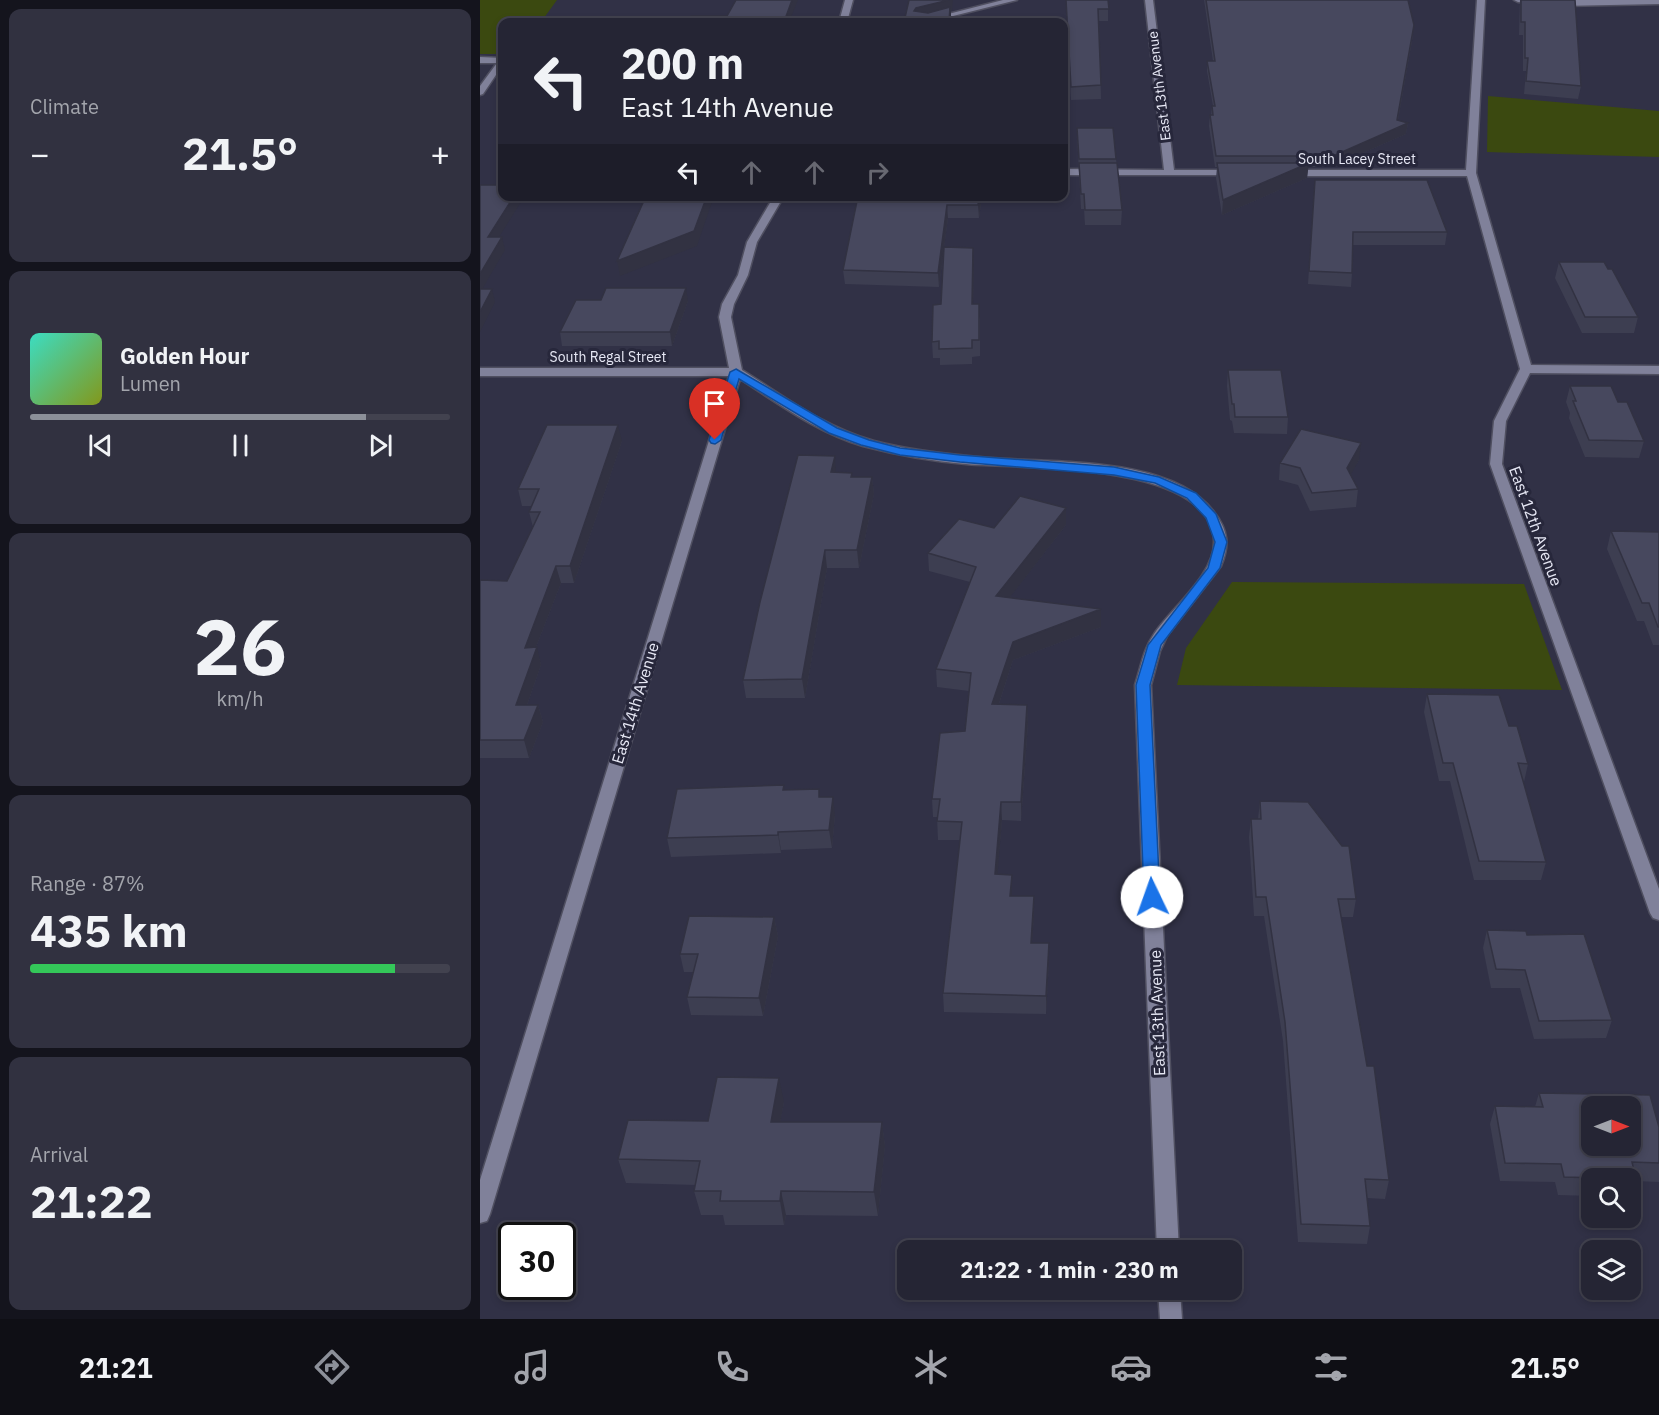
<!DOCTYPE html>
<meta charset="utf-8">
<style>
:root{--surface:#252534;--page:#313140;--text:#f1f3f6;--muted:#a3a5ac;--line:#42424f;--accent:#8c9099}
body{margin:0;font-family:"IBM Plex Sans",sans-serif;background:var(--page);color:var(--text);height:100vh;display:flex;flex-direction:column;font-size:22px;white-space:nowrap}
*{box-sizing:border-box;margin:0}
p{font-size:20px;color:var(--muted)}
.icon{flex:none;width:33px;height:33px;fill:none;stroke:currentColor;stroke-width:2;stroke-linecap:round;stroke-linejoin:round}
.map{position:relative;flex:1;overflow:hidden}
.drawer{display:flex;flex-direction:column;gap:9px;padding:9px;background:#14141d;width:480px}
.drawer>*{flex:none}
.top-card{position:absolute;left:18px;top:18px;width:570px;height:183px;border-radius:12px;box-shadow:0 3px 9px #0003,0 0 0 2px var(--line);background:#252534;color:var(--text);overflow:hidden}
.needle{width:39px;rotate:90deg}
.tools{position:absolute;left:1101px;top:1096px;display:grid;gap:12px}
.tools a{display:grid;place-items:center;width:60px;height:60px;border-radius:12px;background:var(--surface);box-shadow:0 3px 9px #0003,0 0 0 2px var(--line);font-size:30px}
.speed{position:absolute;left:18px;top:1222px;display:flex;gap:12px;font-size:30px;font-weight:700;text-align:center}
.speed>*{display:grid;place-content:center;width:78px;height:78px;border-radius:50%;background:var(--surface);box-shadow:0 3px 9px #0003,0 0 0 2px var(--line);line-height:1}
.speed .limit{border:3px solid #111;border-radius:9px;background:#fff;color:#111}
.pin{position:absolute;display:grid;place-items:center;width:51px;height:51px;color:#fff;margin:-62px -26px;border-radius:50% 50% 50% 0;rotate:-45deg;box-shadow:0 0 6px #0007}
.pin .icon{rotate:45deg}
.me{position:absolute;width:66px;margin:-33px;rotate:357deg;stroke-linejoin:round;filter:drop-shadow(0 0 4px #0008)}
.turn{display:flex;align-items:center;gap:21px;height:126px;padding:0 24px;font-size:27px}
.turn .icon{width:78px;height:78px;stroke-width:2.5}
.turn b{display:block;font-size:42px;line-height:51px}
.lanes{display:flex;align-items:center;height:57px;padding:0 24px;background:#0003;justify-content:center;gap:30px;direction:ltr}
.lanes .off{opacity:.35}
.big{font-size:45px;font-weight:800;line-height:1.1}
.drawer .card{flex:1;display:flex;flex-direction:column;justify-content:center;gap:9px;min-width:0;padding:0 21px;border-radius:12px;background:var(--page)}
.drawer .dial{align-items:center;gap:0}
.dial b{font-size:78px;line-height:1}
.song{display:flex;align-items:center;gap:18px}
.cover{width:72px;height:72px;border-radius:9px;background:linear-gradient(135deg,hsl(170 70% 55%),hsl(70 70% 35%))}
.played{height:6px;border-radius:3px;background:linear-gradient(90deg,var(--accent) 80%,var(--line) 80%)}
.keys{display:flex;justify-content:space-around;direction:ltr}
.heat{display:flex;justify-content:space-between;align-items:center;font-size:33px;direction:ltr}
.charge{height:9px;border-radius:4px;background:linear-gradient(90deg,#34c759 87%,var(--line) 0)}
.trip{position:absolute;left:417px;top:1240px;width:345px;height:60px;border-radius:12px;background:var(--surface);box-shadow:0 3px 9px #0003,0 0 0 2px var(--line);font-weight:800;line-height:60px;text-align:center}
.tabs{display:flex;height:96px;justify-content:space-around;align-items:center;background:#0f0f15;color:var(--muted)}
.tabs .icon{width:42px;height:42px}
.tabs .on{color:var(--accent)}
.tabs b{font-size:27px;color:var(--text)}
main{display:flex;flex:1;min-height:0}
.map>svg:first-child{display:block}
</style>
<main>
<section class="drawer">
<div class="card"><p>Climate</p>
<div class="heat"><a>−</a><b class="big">21.5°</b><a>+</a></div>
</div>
<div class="card">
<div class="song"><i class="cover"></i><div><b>Golden Hour</b><p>Lumen</p></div></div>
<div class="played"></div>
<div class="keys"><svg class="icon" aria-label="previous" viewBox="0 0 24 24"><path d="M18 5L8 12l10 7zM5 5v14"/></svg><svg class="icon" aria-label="pause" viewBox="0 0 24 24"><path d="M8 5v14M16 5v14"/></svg><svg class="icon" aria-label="next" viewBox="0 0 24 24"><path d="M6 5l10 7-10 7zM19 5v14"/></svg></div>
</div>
<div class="card dial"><b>26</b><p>km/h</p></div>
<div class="card"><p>Range · 87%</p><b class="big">435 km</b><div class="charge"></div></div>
<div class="card"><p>Arrival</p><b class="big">21:22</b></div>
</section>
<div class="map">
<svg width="1179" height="1319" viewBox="0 0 1179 1319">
<rect width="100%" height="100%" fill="#313146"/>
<path fill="#3b4910" d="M0 0H77L61 22H22V54H0Z
M1008 96 1179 111V157L1007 152Z
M752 582 1044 584 1082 690 697 685 706 648Z"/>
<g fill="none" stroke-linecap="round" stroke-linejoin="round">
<g stroke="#4f4f60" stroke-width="3">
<path id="minor" d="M365 0H373L367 22H359Z
M523 0H537L449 22H437Z
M665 0H673L694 170H757L760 171V175H584V169L684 170Z
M997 0H1005L996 173 1051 365 1179 366V374L1050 373 1026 421 1022 464 1179 889V920L1173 918 1170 913 1010 464 1014 421 1040 369 987 176H808L803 173 808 170H986Z
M1034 0H1179V4L1081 6 1038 2Z
M0 57 22 58V66L3 94 0 95V86L17 63H0Z
M294 196H304L277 242 268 275 254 304 251 317 262 370C304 396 345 428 394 441 432 451 471 455 511 458 574 463 693 456 734 512 748 530 750 545 741 566L687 636 680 651 671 685 699 1251H677L655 685C661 667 663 650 674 634 691 608 736 574 734 540 729 461 542 469 486 464 451 461 417 455 383 446 338 433 299 404 260 379L10 1214 7 1221 0 1223V1180L249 376H0V368H249L239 317 242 304 258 275 267 242Z
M678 1290H700L702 1319H680Z"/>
</g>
<use href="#minor" fill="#80819a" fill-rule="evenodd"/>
</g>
<path fill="#3d3e51" d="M586 0H628V21H619L621 99 591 100Z
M724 0H928L933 35 918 120 928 123 926 134 851 167H828L827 178 742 215 736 178 737 167H735L729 126 730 115H731L732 106H733L727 71V61H733Z
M1040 0H1095L1101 86 1098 99 1044 94 1046 71H1043V35H1039Z
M211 16 309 22H208Z
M597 135 636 159 642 210 641 225H605L604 209H601Z
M834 193 967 232 965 245H873L872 273 871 287 828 284Z
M378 196H502L499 218H468L464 247 494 264 493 304 500 319V356L492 357V364L460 365V358H453L452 342 461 304 463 254 459 287 365 284 363 270Z
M1079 262 1128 269 1158 317 1154 333H1102L1075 278Z
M208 301 192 346H82L80 332Z
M748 370 808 417 807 434 754 433 752 421 750 420 747 386Z
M1090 386 1138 402 1164 441 1159 458 1105 457 1089 418 1090 413 1086 402Z
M142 441 94 583H81L56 647 61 665 47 705H58L63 722 49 758H0V580L27 581 53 527 49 512 52 506H42L38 489Z
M879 460 870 474 878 489 876 507 830 511 818 485 799 480 800 463Z
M356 472 372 473V477H392L394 494 379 568H347L325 698H266L263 680Z
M586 525 529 598 621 609V627L533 660 519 704 547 705 548 723 541 821 522 820 517 874 532 896 554 915 552 943 569 962 566 1014 464 1012 463 993 480 840H458L457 817H453L452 799 485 731 489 691 457 687 456 669 490 582 449 571 448 553 514 528Z
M1131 531 1179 532V645H1173L1164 621H1157L1127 549Z
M947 694 1029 726 1048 764 1044 782H1043L1066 862 1061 880H994L970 781H959L944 712Z
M305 790 340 797 355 815 352 848 301 850V853L191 857 187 838Z
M780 801 876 899 873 917H861L887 1066 909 1180 905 1199 887 1198 890 1226 887 1244 818 1242 803 1041 784 916H774L769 837 771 819H778Z
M294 917 298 936 283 1016 211 1015 207 997 213 972H204L200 954Z
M1007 930 1047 935 1132 1020 1126 1038 1054 1039 1040 988H1011L1003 948Z
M1059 1093 1179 1127V1182L1155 1181 1150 1193V1179H1112V1196L1078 1195 1075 1182 1020 1181 1010 1124 1015 1106 1055 1107Z
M304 1102 300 1122H402L405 1146 398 1216 306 1215 304 1225H245L243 1215H221L214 1191 216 1185 146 1183 138 1159 228 1121Z"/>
<path fill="#323242" d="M312 0H318L309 22H304Z
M469 0H473L472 11H471V22L436 20 434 11 436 8Z
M934 25 916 129 928 123 926 134 851 167 853 156Z
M829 163 827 178 742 215 743 200Z
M34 196 44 197 11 250 8 237Z
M227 196H234L217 246 140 276 137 261Z
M499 196H502L499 218 498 205Z
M467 205 468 218 459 287 458 273Z
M22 237 25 250 0 293V274Z
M493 248 494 264 493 320 492 304Z
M206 288 208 301 192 346 190 332Z
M12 289 15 302 0 332V312Z
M138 425 142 441 94 583 90 566Z
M881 443 879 460 865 485 867 468Z
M355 456 356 473 351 472Z
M392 477 394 494 379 568 377 550Z
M586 508V525L517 614 516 596Z
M345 550 347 568 325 698 322 679Z
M76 566 81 583 49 665 45 648Z
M621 609V627L533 660 513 722 512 704 533 642Z
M57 647 61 665 41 722 36 705Z
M58 705 63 722 49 758 44 740Z
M547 705 548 723 541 821V802Z
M353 797 355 815 352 848 349 830Z
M521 802 522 820 516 893 515 874Z
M298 832 301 850V853L298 835Z
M532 875V893L531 914 530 896Z
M554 896V915L551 961V943Z
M294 917 298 936 283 1016 279 998Z
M569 943V962L566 1014V996Z
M299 1078 304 1102 296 1146 291 1122Z
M402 1122 405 1146 398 1216 394 1192Z
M301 1191 306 1215 304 1225 300 1201Z"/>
<path fill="#47485e" stroke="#323242" stroke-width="1.5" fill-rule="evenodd" d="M256 0H312L304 22H208L211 16H247Z
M429 0H469L436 8 434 11 448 13 470 7 469 22H424Z
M586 0H628L629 9H618L621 85 591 87Z
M726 0H928L934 25 917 120 928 123 853 156H736L730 115H733L732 106H735L727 61H735Z
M1041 0H1095L1101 86 1046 81 1048 58H1045V22H1041Z
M597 128H633L636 159H599Z
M599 163H637L642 210H605L604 194H601Z
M737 163H829L743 200Z
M835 180H947L967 232H873L872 273 829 271Z
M0 185H22V196H34L8 237H22L0 274Z
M166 196H227L214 231 137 261Z
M378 196H499L498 205H467L458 273 363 270Z
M464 247 493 248 492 304H499V340H492V348L459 349V341L452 342 453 305 461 304Z
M1079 262H1124L1128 269H1132L1158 317H1105Z
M126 288H206L190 332H80L96 300H121Z
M0 289H12L0 312Z
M748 370H801L808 417H755L754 404H752Z
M1090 386H1131L1138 402H1147L1164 441 1109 440 1093 401H1096Z
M67 425H138L90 566H76L45 648 57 647 36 705H58L44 740H0V580L27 581 60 512H49L59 489H38Z
M821 429 881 443 867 468 878 489 832 493 820 468 800 463Z
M318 455 355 456 351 472 372 473 371 477H392L377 550H345L322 679 263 680 280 602Z
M540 496 586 508 516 596 621 609 533 642 512 704 547 705 541 802H521L515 874 532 875 530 896H554L551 943H569L566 996 463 993 482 822 457 821 460 799H452L460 733 485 731 491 673 456 669 496 567 448 553 479 519 514 528Z
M1131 531 1179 532V627H1178L1169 603H1162Z
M947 694 1019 695 1029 726H1037L1048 764 1038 763 1066 862 999 861 973 763H963Z
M304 785 303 790 339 789V797H353L349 830 298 832V835L187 838 197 789Z
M780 801 828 802 862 846H869L876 899H858L887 1066H894L909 1180 885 1179 890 1226 821 1224 805 1022 786 897H776L771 819H781Z
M209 916 294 917 279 998 207 997 218 954H200Z
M1007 930 1046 931 1047 935 1104 934 1132 1020 1059 1021 1045 970 1016 969Z
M237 1077 299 1078 291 1122H402L394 1192 301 1191 300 1201H240L241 1191H214L220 1161 138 1159 148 1120 228 1121Z
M1059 1093 1170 1095 1179 1127V1163L1152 1162 1156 1179 1084 1177 1081 1164 1025 1163 1015 1106 1063 1107ZM1112 1107H1150V1146H1112Z"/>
<path fill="#1a73e8" stroke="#114b97" stroke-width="1.5" d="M256 369 357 428 389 440 420 448 480 455 634 467 679 477 716 493 736 514 747 542 740 568 681 645 670 685 680 897 678 902H667L664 897 656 685 668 645 728 568 735 542 726 518 707 498 675 483 634 475 480 462 420 455 381 445 349 433 259 379 241 440 235 444 231 443 229 440 250 372Z"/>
<g text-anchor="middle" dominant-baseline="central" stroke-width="6" stroke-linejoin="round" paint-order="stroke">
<g font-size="14" fill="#e7e8f5" stroke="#27273b">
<text transform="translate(679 86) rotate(-97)">East 13th Avenue</text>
<text x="877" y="159">South Lacey Street</text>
<text x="128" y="357">South Regal Street</text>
</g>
<g font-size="16" fill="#e7e8f5" stroke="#27273b">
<text transform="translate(1056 526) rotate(70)">East 12th Avenue</text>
<text transform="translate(155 703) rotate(-73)">East 14th Avenue</text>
<text transform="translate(677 1013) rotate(-92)">East 13th Avenue</text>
</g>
</g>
</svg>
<div class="tools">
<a><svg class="needle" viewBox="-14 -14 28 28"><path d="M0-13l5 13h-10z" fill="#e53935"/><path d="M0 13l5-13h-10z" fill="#a3a5ac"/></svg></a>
<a><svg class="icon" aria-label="search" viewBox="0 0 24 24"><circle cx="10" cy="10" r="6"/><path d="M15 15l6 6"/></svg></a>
<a><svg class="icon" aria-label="layers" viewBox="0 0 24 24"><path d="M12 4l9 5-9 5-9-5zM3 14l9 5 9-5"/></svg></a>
</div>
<div class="speed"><div class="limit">30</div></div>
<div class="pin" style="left:235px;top:440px;background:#d93025"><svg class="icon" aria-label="arrive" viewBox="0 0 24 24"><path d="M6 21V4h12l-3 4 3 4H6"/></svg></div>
<svg class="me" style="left:672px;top:897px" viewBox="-20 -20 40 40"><circle r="19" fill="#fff"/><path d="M0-13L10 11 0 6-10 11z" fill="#1a73e8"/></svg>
<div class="trip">21:22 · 1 min · 230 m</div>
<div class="top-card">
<div class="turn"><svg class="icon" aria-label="left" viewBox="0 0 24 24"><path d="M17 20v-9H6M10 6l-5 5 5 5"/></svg><div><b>200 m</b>East 14th Avenue</div></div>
<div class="lanes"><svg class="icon" aria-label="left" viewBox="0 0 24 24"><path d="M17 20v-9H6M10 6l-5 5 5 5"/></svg><svg class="icon off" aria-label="ahead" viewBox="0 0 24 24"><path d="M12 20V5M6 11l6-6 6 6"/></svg><svg class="icon off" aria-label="ahead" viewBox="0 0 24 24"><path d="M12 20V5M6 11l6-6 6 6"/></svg><svg class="icon off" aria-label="right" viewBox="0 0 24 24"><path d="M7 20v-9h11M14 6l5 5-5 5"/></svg></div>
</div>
</div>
</main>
<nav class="tabs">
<b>21:21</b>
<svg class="icon on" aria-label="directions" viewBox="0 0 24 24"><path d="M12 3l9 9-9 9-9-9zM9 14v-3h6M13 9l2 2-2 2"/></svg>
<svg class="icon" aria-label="music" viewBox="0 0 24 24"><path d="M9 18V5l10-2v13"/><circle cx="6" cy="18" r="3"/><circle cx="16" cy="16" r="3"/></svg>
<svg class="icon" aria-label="phone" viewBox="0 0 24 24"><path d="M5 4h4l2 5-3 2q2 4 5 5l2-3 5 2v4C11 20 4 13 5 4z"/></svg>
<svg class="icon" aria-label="climate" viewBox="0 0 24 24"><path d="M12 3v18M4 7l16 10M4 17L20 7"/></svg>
<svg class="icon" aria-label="car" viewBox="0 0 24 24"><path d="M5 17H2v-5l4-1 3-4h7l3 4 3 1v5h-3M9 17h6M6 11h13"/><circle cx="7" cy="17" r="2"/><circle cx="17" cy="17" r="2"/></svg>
<svg class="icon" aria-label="filters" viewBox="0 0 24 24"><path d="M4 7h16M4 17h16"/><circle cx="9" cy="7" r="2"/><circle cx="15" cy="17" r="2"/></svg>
<b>21.5°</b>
</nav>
